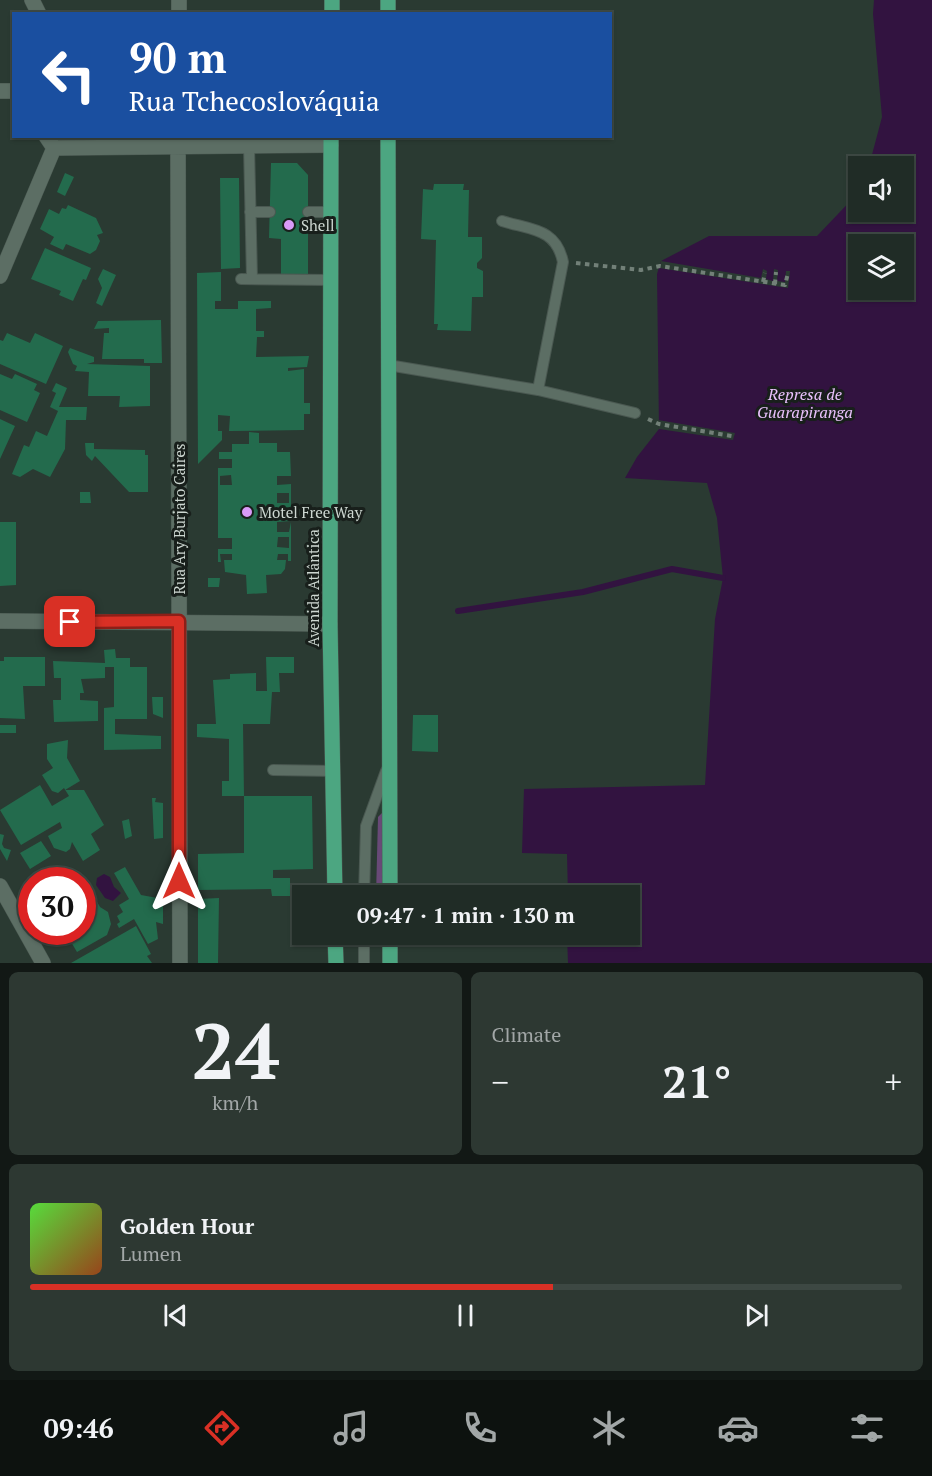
<!DOCTYPE html>
<meta charset="utf-8">
<style>
:root{--surface:#202c26;--page:#2d3832;--text:#f1f3f6;--muted:#a2a7a7;--line:#3d4843;--accent:#d93025}
body{margin:0;font-family:"PT Serif",serif;background:var(--page);color:var(--text);height:100vh;display:flex;flex-direction:column;font-size:22px;white-space:nowrap}
*{box-sizing:border-box;margin:0}
p{font-size:20px;color:var(--muted)}
.icon{flex:none;width:33px;height:33px;fill:none;stroke:currentColor;stroke-width:2;stroke-linecap:round;stroke-linejoin:round}
.map{position:relative;height:963px;overflow:hidden}
.sheet{display:flex;flex-direction:column;gap:9px;padding:9px;background:#121815;flex:1}
.sheet>*{flex:none}
.top-card{position:absolute;left:12px;top:12px;width:600px;height:126px;border-radius:0px;box-shadow:0 2px 4px #0004,0 0 0 2px var(--line);background:#1a4fa0;color:#fff;overflow:hidden}
.controls{position:absolute;left:848px;top:156px;display:grid;gap:12px}
.controls a{display:grid;place-items:center;width:66px;height:66px;border-radius:0px;background:var(--surface);box-shadow:0 2px 4px #0004,0 0 0 2px var(--line);font-size:30px}
.speed{position:absolute;left:18px;top:867px;display:flex;gap:12px;font-size:30px;font-weight:700;text-align:center}
.speed>*{display:grid;place-content:center;width:78px;height:78px;border-radius:50%;background:var(--surface);box-shadow:0 2px 4px #0004,0 0 0 2px var(--line);line-height:1}
.speed .limit{border:9px solid #d22;background:#fff;color:#111}
.pin{position:absolute;display:grid;place-items:center;width:51px;height:51px;color:#fff;margin:-26px;border-radius:12px;box-shadow:0 3px 9px #0006}
.me{position:absolute;width:66px;margin:-33px;rotate:0deg;stroke-linejoin:round;filter:drop-shadow(0 0 4px #0008)}
.turn{display:flex;align-items:center;gap:21px;height:126px;padding:0 18px;font-size:27px}
.turn .icon{width:78px;height:78px;stroke-width:2.5}
.turn b{display:block;font-size:42px;line-height:51px}
.big{font-size:45px;font-weight:600;line-height:1.1}
.sheet .tile{flex:1;display:flex;flex-direction:column;justify-content:center;gap:9px;min-width:0;padding:0 21px;border-radius:9px;background:var(--page)}
.sheet .dial{align-items:center;gap:0}
.dial b{font-size:78px;line-height:1}
.song{display:flex;align-items:center;gap:18px}
.cover{width:72px;height:72px;border-radius:9px;background:linear-gradient(135deg,hsl(110 70% 55%),hsl(20 70% 35%))}
.played{height:6px;border-radius:3px;background:linear-gradient(90deg,var(--accent) 60%,var(--line) 60%)}
.keys{display:flex;justify-content:space-around;direction:ltr}
.heat{display:flex;justify-content:space-between;align-items:center;font-size:33px;direction:ltr}
.sheet .tiles{flex:1;display:grid;gap:9px;grid-template-columns:1fr 1fr}
.tile:last-child{grid-column:span 2}
.trip{position:absolute;left:292px;top:885px;width:348px;height:60px;border-radius:0px;background:var(--surface);box-shadow:0 2px 4px #0004,0 0 0 2px var(--line);font-weight:600;line-height:60px;text-align:center}
.tab-bar{display:flex;height:96px;justify-content:space-around;align-items:center;background:#0d120f;color:var(--muted)}
.tab-bar .icon{width:42px;height:42px}
.tab-bar .selected{color:var(--accent)}
.tab-bar b{font-size:27px;color:var(--text)}
.map>svg:first-child{display:block}
</style>
<div class="map">
<svg width="932" height="963" viewBox="0 0 932 963">
<rect width="100%" height="100%" fill="#2a3a32"/>
<path fill="#684977" d="M382 813 385 895 376 896 378 817Z"/>
<path fill="#321340" fill-rule="evenodd" d="M874 0H932V963H568L567 935 630 934V896L568 895 567 854 522 853 524 789 705 785 715 619 723 578 717 518 707 483 625 478 637 457 659 429 657 274 661 261 709 236H817L858 193V212H903V166H869L882 117 873 14ZM858 244H903V290H858Z
M104 874 110 877 114 887 121 893 113 901 105 898 96 885 97 878Z"/>
<path fill="#2a3a32" d="M661 261 761 278 763 269 767 271 766 279 773 281 774 269 778 270 777 281 785 282 786 271H790L788 288 659 268Z
M658 420 735 433 733 440 659 429Z"/>
<g fill="none" stroke-linecap="round" stroke-linejoin="round">
<path stroke="#321340" stroke-width="6" d="M458 611 583 592 672 569 723 578"/>
</g>
<path fill="#236b4d" fill-rule="evenodd" d="M271 163H297L308 175V274L281 275V239L269 238Z
M65 173 74 177 65 196 57 192Z
M220 178H239L240 268 221 269Z
M434 184H464L463 190H469L468 237H482V258L477 263V268L483 271V297H472L471 331 437 330 438 324H434L436 240 421 239 423 189 433 190Z
M68 205 96 218 103 233 97 235 100 241 96 250 90 254 66 244 63 250 50 244 54 237 40 229 49 209 59 214 62 208 66 209Z
M45 248 91 268 86 280 83 279 73 301 59 295 61 291 31 279Z
M103 269 116 275 102 306 96 303 102 288 98 279Z
M221 272V301H215V309H238V301H271V308L256 309V331H264V337H257L256 357 309 356 307 367 288 368V371L304 369V403H310V414H304V430L229 431 230 416 218 415V431H222V440L198 464 197 273Z
M161 320 162 363H144V359H102L104 333H109V328L94 329 98 321Z
M7 333 30 343 35 333 63 346 46 384 0 364V340L3 341Z
M70 348 94 357V362L87 364 150 366V406L119 407 120 396H88L89 372 75 371 77 366 73 364 68 352Z
M0 374 12 379 15 374 37 384 34 390 40 393 27 422 0 410Z
M56 383 67 388 59 407H87L86 420H66L65 449 50 477 33 469 20 477 12 474 24 445 29 447 36 431 47 436 58 411 50 407 56 393 52 391Z
M0 419 15 426 0 459Z
M249 432 259 433V443H277V452H290L291 476H277V485L291 484V509H277V515H291V521L277 522V532H289L291 522V561H288V554H278L277 560H286L285 569 281 574 266 575 267 593 247 594 246 575 225 572 224 560H232V554H220L221 562H218V549H232V538H218V468H232V459H219V452H232V444H249ZM231 475 232 485H220V476ZM277 493H289V503H277ZM278 537H289V548L277 547Z
M85 443H94V449L145 450V455H148V492H129L95 456 92 461 86 455Z
M80 492H90L91 503H80Z
M0 522H16V585L0 586Z
M208 578H220L219 587H208Z
M115 649 116 658H130V667H147V719H115V734L161 736V749L104 750V708L114 707V667H105V678L81 679 84 693H80V700L98 701V721L54 722 53 700H61V678H54L53 661 105 663 104 650Z
M4 657H45V686H23L25 719 0 718V661H4Z
M266 657H294V673H279L280 692H272L270 724H243L244 796H222V781H229V739L197 737V724H216L213 680 230 679V674L256 673V691H267Z
M152 697H163V718L153 714Z
M413 715H438V752L412 751Z
M0 725H16V733H0Z
M68 740 67 758 80 781 65 790H84L104 825 91 834 100 850 83 861 72 842 70 849 66 852 54 848 48 836 62 828 60 822 21 845 0 810 40 785 52 806 69 796 64 788 58 793 52 791 42 775 53 768 47 759V744Z
M244 796H312L313 869 273 870V878H290V896H272L271 889 198 890V854L244 853Z
M152 798H156L155 802 163 803V838L154 839Z
M129 819 132 836 125 839 122 821Z
M0 834 4 835 2 844 4 848 11 850 7 861 0 849Z
M41 841 51 856 30 869 20 853Z
M125 867 141 895 163 899V924L156 922 158 939 148 944 134 919 119 928 117 924 120 922 117 916 123 912 119 905 129 899 114 873Z
M85 881 100 907 108 912 111 924 107 935 77 952 65 932H82V883Z
M219 898 218 963H198V899Z
M136 926 151 954 147 956 152 963H71Z"/>
<g fill="none" stroke-linecap="round" stroke-linejoin="round">
<g stroke="#4a5851" stroke-width="12">
<path id="lane" d="M249 146 252 279
M250 212H270
M308 212H331
M502 221C531 230 556 228 563 262L538 390
M241 279 330 280
M388 365 538 390 635 413
M273 770 334 771
M364 896 366 826 386 771
M364 963V934"/>
</g>
<g stroke="#4a5851" stroke-width="16">
<path id="street" d="M32 0 39 14
M179 14V0
M0 91H14
M46 136 54 148 331 145
M178 146 180 963
M0 276 54 148
M0 621 330 624
M0 886 43 963"/>
</g>
<g stroke="#4a5851" stroke-width="16">
<path id="primary" d="M332 0V14
M388 14V0
M331 136 330 624 335 896
M388 136 390 896
M335 934 336 963
M390 934V963"/>
</g>
<path stroke="#728078" stroke-width="4" stroke-dasharray="4.5 4.5" stroke-linecap="butt" d="M576 263 641 270 660 266 785 285 788 273
M763 282 765 273
M775 284 776 272
M648 419 659 424 732 436"/>
<use href="#lane" stroke="#5c6e64" stroke-width="10"/>
<use href="#street" stroke="#5c6e64" stroke-width="15"/>
<use href="#primary" stroke="#4ca681" stroke-width="15"/>
</g>
<g fill="none" stroke-linecap="round" stroke-linejoin="round">
<g stroke="#8d1f18" stroke-width="15">
<path id="route" d="M70 622 179 621V881"/>
</g>
<use href="#route" stroke="#d93025" stroke-width="10"/>
</g>
<g fill="#d99af7" stroke="#181f1b" stroke-width="2">
<circle cx="289" cy="225" r="6"/>
<circle cx="247" cy="512" r="6"/>
</g>
<g text-anchor="middle" dominant-baseline="central" stroke-width="6" stroke-linejoin="round" paint-order="stroke">
<g font-size="15" fill="#cdd7d1" stroke="#181f1b" text-anchor="start">
<text x="301" y="225">Shell</text>
<text x="259" y="512">Motel Free Way</text>
</g>
<g font-size="15" fill="#cdd7d1" stroke="#181f1b">
<text transform="translate(179 519) rotate(-90)">Rua Ary Burjato Caires</text>
<text transform="translate(313 588) rotate(-90)">Avenida Atlântica</text>
</g>
<g font-size="16" font-style="italic" fill="#e9c1fd" stroke="#181f1b">
<text x="805" y="394">Represa de<tspan x="805" dy="18">Guarapiranga</tspan></text>
</g>
</g>
</svg>
<div class="controls">
<a><svg class="icon" aria-label="sound" viewBox="0 0 24 24"><path d="M4 9h4l5-4v14l-5-4H4zM17 9q2 3 0 6"/></svg></a>
<a><svg class="icon" aria-label="layers" viewBox="0 0 24 24"><path d="M12 4l9 5-9 5-9-5zM3 14l9 5 9-5"/></svg></a>
</div>
<div class="speed"><div class="limit">30</div></div>
<div class="pin" style="left:70px;top:622px;background:#d93025"><svg class="icon" aria-label="arrive" viewBox="0 0 24 24"><path d="M6 21V4h12l-3 4 3 4H6"/></svg></div>
<svg class="me" style="left:179px;top:881px" viewBox="-20 -20 40 40"><path d="M0-17L14 15 0 8-14 15z" fill="#d93025" stroke="#fff" stroke-width="4"/></svg>
<div class="trip">09:47 · 1 min · 130 m</div>
<div class="top-card">
<div class="turn"><svg class="icon" aria-label="left" viewBox="0 0 24 24"><path d="M17 20v-9H6M10 6l-5 5 5 5"/></svg><div><b>90 m</b>Rua Tchecoslováquia</div></div>
</div>
</div>
<section class="sheet">
<div class="tiles">
<div class="tile dial"><b>24</b><p>km/h</p></div>
<div class="tile"><p>Climate</p>
<div class="heat"><a>−</a><b class="big">21°</b><a>+</a></div>
</div>
<div class="tile">
<div class="song"><i class="cover"></i><div><b>Golden Hour</b><p>Lumen</p></div></div>
<div class="played"></div>
<div class="keys"><svg class="icon" aria-label="previous" viewBox="0 0 24 24"><path d="M18 5L8 12l10 7zM5 5v14"/></svg><svg class="icon" aria-label="pause" viewBox="0 0 24 24"><path d="M8 5v14M16 5v14"/></svg><svg class="icon" aria-label="next" viewBox="0 0 24 24"><path d="M6 5l10 7-10 7zM19 5v14"/></svg></div>
</div>
</div>
</section>
<nav class="tab-bar">
<b>09:46</b>
<svg class="icon selected" aria-label="directions" viewBox="0 0 24 24"><path d="M12 3l9 9-9 9-9-9zM9 14v-3h6M13 9l2 2-2 2"/></svg>
<svg class="icon" aria-label="music" viewBox="0 0 24 24"><path d="M9 18V5l10-2v13"/><circle cx="6" cy="18" r="3"/><circle cx="16" cy="16" r="3"/></svg>
<svg class="icon" aria-label="phone" viewBox="0 0 24 24"><path d="M5 4h4l2 5-3 2q2 4 5 5l2-3 5 2v4C11 20 4 13 5 4z"/></svg>
<svg class="icon" aria-label="climate" viewBox="0 0 24 24"><path d="M12 3v18M4 7l16 10M4 17L20 7"/></svg>
<svg class="icon" aria-label="car" viewBox="0 0 24 24"><path d="M5 17H2v-5l4-1 3-4h7l3 4 3 1v5h-3M9 17h6M6 11h13"/><circle cx="7" cy="17" r="2"/><circle cx="17" cy="17" r="2"/></svg>
<svg class="icon" aria-label="filters" viewBox="0 0 24 24"><path d="M4 7h16M4 17h16"/><circle cx="9" cy="7" r="2"/><circle cx="15" cy="17" r="2"/></svg>
</nav>
